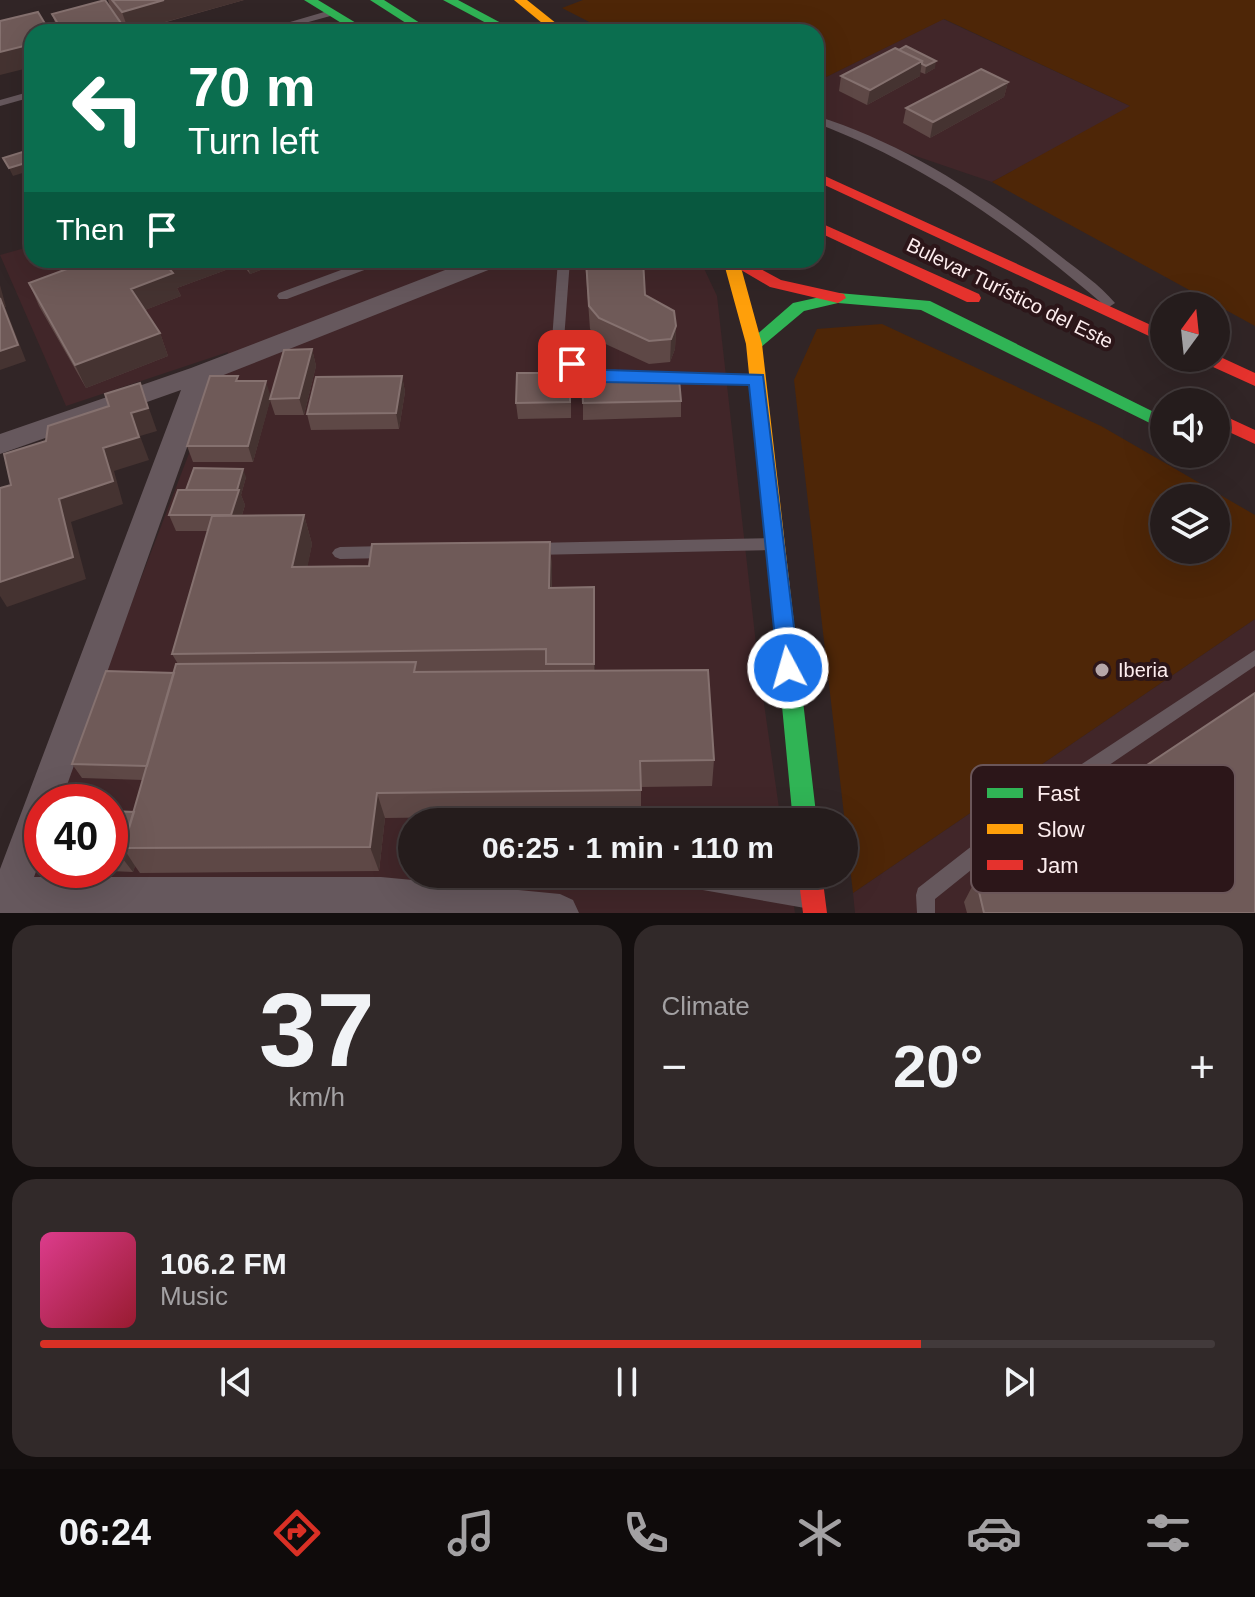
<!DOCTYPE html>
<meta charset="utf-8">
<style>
:root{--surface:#251c1c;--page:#312929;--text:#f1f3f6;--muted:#a3a1a3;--line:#423a3b;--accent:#d93025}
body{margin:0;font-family:Arial,sans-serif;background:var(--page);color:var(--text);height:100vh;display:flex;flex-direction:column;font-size:30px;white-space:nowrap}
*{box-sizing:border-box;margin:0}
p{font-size:26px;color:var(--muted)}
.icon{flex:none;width:44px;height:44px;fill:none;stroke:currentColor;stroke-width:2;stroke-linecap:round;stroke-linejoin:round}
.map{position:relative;height:913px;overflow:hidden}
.details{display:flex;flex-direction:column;gap:12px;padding:12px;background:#140f0f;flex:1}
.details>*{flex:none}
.banner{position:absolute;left:24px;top:24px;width:800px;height:244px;border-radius:24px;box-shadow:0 8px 32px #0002,0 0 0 2px var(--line);background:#0b6e4f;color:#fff;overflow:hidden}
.needle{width:52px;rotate:15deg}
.controls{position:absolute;left:1150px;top:292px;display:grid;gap:16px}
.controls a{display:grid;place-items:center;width:80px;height:80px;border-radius:50%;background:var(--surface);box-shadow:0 8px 32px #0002,0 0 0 2px var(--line);font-size:40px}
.speed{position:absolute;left:24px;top:784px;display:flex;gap:16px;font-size:40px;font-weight:700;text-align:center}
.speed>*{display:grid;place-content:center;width:104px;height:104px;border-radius:50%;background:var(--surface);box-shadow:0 8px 32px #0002,0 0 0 2px var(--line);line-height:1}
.speed .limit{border:12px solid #d22;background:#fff;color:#111}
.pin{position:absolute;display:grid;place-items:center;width:68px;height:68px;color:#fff;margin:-34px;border-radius:16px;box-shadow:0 4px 12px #0006}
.me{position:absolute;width:88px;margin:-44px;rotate:354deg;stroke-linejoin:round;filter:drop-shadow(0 0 6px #0008)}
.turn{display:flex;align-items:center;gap:28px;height:168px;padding:0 32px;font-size:36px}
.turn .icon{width:104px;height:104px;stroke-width:2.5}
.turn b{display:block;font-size:56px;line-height:68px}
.then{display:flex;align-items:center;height:76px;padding:0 32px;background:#0003;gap:16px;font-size:30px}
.big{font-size:60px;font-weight:700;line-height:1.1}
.details .card{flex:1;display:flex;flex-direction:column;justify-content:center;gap:12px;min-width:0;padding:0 28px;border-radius:24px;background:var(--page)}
.details .dial{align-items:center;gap:0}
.dial b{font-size:104px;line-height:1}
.song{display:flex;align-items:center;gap:24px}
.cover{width:96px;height:96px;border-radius:12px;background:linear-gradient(135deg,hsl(330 70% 55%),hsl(350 70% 35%))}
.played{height:8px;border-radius:4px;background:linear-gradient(90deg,var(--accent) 75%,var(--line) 75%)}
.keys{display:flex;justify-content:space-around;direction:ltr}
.heat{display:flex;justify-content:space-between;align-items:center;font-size:44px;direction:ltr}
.details .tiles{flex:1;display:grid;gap:12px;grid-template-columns:1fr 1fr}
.card:last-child{grid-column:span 2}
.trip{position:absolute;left:398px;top:808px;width:460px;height:80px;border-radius:40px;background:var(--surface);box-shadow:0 8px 32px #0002,0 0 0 2px var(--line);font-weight:700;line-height:80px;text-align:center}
.tabs{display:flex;height:128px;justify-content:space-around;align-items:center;background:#0f0b0b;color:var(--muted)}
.tabs .icon{width:56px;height:56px}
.tabs .current{color:var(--accent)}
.tabs b{font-size:36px;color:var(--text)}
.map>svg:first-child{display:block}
</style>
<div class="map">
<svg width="1255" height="913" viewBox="0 0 1255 913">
<rect width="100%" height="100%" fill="#312526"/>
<path fill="#412629" d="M943 19 1132 107 992 182 816 122V82Z
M32 246V260H700L717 296 758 662 781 822H412V874H789L795 913H13L42 837V870H110V802H55L228 352 66 406 0 255Z
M1255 619V913H855L853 893Z"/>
<path fill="#4e2607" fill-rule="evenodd" d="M583 0H1255V326L992 182 1130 106 944 19 816 82V32H609L562 8Z
M882 324 1101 426 1255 515V619L853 893 794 380 817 329ZM1216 498V550H1164V498Z"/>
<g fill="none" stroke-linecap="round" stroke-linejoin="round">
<path fill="#66585d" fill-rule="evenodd" d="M331 10 336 13 334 15 272 32H256Z
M32 91V97L0 106V100Z
M816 116C905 143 987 198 1059 255 1078 270 1100 285 1115 303L1109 307 1105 306C1015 229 927 165 816 123Z
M368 260H385L383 263 287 299H279L277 296 279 293Z
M558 260H570L564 340 577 361 605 372 757 374 764 379 757 384 604 380 567 367 552 340Z
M771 538 776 540 778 544 776 548 771 550 532 555 527 553 524 549 527 545 532 543Z
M387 546 392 548 395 552 392 556 387 558 340 559 335 557 332 553 335 549 340 547Z
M1255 650V666L1062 797 935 899V913H917L916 895 918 888 1050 785Z
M654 874H715L805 890 812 892 814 899 812 906 805 908 663 883 656 880Z"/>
<path fill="#66585d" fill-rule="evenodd" d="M471 260H505L501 265 211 380 61 802H42V855L34 877H381L560 894 573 900 579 913H0V869L181 390 0 454V434L191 368Z"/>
<path fill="#30b455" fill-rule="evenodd" d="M304 0H318L371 32H356Z
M370 0H384L434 32H420Z
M443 0H458L518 32H503Z
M838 293 930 301 1164 417V430L921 310 838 303 804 311 760 348H748L746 344 793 303Z
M785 623 792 626 795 632 817 822H793L775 632 778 626Z"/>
<path fill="#ff9f0a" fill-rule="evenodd" d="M514 0H527L567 32H553Z
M723 260H739L762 344 795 632 792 638 785 641 778 638 775 632 746 344Z"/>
<path fill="#e5322d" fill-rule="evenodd" d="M816 172 1164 331V343L816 181Z
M816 221 979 294 981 298 979 302H967L816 231Z
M724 260H744L781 280 844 294 846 298 838 303 770 287Z
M1216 355 1255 373V386L1202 362 1200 358H1216Z
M1216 412 1255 430V444L1216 426Z
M798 874H822L827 913H803Z"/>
</g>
<path fill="#5e4846" d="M108 0H244L131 32H128L119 21 126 32H60L57 28 52 14 111 10Z
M895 48 935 68 925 74 920 72V76L867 105 839 91 841 76Z
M1008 82 1004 97 930 138 903 123 906 108Z
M91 260H279V263L250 274 242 264 177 288 181 296 145 310 160 333 168 356 86 388 39 306 29 283Z
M585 260H659L652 267 643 266 645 295 676 326 675 349 670 362 649 364 599 341 590 329Z
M312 349 316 366 304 415H275L270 400 253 462H193L187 446 240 381 271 396Z
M402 376 405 392 399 429 311 430 307 414Z
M571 389V418L518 419 516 403Z
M681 401V417L583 420V403Z
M246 477 241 495 245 505 242 515H304L312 544 307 567 369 566 550 542 552 570V588L595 615V670L714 760 712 786 641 787V815L385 818 379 871 140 873 135 866 133 872 87 870H110V811L134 812 143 780 82 778 72 764 174 673 178 664 172 654 208 531H176L169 515 186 490Z
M976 879 1255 913H967L964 902Z"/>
<path fill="#453331" d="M164 0H244L129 32 122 12Z
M32 44V67L0 75V52Z
M922 61 920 76 867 105 870 90Z
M936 61 935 68 925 74 926 66Z
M1008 82 1004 97 930 138 933 122Z
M32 161V170L13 176 9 168Z
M164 260H241L242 264 177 288 181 296 140 312 131 289Z
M246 260H279V263L250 274Z
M652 260H659L652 267Z
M0 285 6 307H5L26 361 0 370Z
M676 326 675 349 670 362 671 339Z
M160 333 168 356 86 388 75 365Z
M312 349 316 366 304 415 299 398Z
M402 376 405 392 399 429 396 413Z
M266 381 271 398 253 462 248 446Z
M140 383 157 431 140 436 149 460 114 471 123 504 71 522 86 579 7 607 0 596V582L59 499 103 448 131 413Z
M243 469 246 477 241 495 245 505 237 531 231 515Z
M304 515 312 544 302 595 292 567Z
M550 542 552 570 551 616 549 588Z
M594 587 595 615V691L594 664Z
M377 793 385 818 379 871 370 847Z
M126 852 135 866 133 872 123 859Z"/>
<path fill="#6f5a58" stroke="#85716f" stroke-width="2" d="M105 0 125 29 114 32H63L52 14Z
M112 0H164L122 12Z
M38 12 50 32H32V44L0 52V21Z
M906 46 936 61 926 66 922 64V61L899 50Z
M895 48 922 61 870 90 841 76Z
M981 69 1008 82 933 122 906 108Z
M32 149V161L9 168 3 158Z
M91 260H162L173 273 131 289 160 333 75 365 29 283Z
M586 260H643L645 295 674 311 676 326 671 339 649 341 599 318 589 306Z
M0 298 18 345 0 351Z
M312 349 299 398 270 399 284 350Z
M517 373H570V402L516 403Z
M210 376H238L236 381H266L248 446H187Z
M402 376 396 413 307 414 316 377Z
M679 379 681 401 583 403 582 382Z
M140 383 148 408 131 413 139 437 103 448 113 481 59 499 73 557 0 582V488L11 485 4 454 46 441 48 426 109 406 105 394Z
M194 468 243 469 237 490H186Z
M178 490H239L231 515H169Z
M304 515 292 567 369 566 372 544 550 542 549 588 594 587V664H546V649L172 654 212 516Z
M416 662 414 672 708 670 714 760 640 761 641 790 377 793 370 847 123 848 176 664Z
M106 671 174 673 147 766 72 764Z
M1255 693V913H984L976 879Z
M110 811 134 812 123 848 126 852 123 859 110 858Z"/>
<path fill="#1a73e8" stroke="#114b97" stroke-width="2" d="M572 358 606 370 763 375 799 668 796 674H781L778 668 749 385 604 382 566 368 563 364Z"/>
<circle fill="#b6a7a8" stroke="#2c1619" stroke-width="3" cx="1102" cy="670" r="8"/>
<g text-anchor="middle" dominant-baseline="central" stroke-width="8" stroke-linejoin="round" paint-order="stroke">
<g font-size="20" fill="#fdedee" stroke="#2c1619">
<text transform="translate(1010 293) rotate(26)">Bulevar Turístico del Este</text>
</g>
<g font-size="20" fill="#fdedee" stroke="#2c1619" text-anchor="start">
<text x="1118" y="670">Iberia</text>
</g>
</g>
<rect x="971" y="765" width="264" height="128" rx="12" fill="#2c1619" stroke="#6b5659" stroke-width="2"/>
<rect x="987" y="788" width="36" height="10" fill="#30b455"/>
<rect x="987" y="824" width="36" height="10" fill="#ff9f0a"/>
<rect x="987" y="860" width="36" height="10" fill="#e5322d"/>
<g font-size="22" fill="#fdedee">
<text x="1037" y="801">Fast</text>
<text x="1037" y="837">Slow</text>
<text x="1037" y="873">Jam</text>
</g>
</svg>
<div class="controls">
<a><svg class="needle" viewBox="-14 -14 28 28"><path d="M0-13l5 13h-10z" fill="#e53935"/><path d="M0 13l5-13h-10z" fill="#a3a1a3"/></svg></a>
<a><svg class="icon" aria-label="sound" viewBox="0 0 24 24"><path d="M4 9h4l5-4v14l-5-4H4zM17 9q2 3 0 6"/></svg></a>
<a><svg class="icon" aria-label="layers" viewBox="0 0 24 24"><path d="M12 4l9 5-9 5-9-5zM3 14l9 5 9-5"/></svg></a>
</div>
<div class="speed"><div class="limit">40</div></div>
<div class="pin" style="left:572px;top:364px;background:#d93025"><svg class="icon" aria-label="arrive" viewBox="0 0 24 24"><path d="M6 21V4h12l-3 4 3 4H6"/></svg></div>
<svg class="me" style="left:788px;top:668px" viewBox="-20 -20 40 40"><circle r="17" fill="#1a73e8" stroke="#fff" stroke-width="3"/><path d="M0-11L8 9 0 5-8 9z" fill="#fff"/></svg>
<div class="trip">06:25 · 1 min · 110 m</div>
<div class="banner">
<div class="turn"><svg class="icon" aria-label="left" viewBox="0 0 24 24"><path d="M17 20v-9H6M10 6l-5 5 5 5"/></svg><div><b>70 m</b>Turn left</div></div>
<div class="then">Then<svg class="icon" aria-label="arrive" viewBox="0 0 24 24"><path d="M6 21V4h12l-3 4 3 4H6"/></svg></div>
</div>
</div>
<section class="details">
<div class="tiles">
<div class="card dial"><b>37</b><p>km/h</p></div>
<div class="card"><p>Climate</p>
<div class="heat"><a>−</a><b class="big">20°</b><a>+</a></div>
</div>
<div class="card">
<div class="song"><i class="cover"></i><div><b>106.2 FM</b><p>Music</p></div></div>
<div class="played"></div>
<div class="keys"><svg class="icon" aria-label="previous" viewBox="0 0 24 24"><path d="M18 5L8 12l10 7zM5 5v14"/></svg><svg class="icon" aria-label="pause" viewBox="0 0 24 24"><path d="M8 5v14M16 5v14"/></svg><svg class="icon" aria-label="next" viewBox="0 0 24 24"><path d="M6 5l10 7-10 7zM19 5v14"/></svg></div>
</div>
</div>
</section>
<nav class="tabs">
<b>06:24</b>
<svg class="icon current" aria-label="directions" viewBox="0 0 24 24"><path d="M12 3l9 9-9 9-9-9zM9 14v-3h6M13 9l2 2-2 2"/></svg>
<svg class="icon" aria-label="music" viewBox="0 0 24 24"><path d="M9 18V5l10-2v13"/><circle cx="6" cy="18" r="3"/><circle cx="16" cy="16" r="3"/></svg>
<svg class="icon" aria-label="phone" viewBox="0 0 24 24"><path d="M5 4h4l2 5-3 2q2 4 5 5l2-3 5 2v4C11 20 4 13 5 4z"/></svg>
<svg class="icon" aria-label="climate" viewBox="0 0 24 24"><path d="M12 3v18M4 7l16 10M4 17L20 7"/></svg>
<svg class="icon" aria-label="car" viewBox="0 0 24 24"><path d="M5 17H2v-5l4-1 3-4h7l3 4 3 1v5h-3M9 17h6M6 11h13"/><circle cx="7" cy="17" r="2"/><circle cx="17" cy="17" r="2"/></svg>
<svg class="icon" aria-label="filters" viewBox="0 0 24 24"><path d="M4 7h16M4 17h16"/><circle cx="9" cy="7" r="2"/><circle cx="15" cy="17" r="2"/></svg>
</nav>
